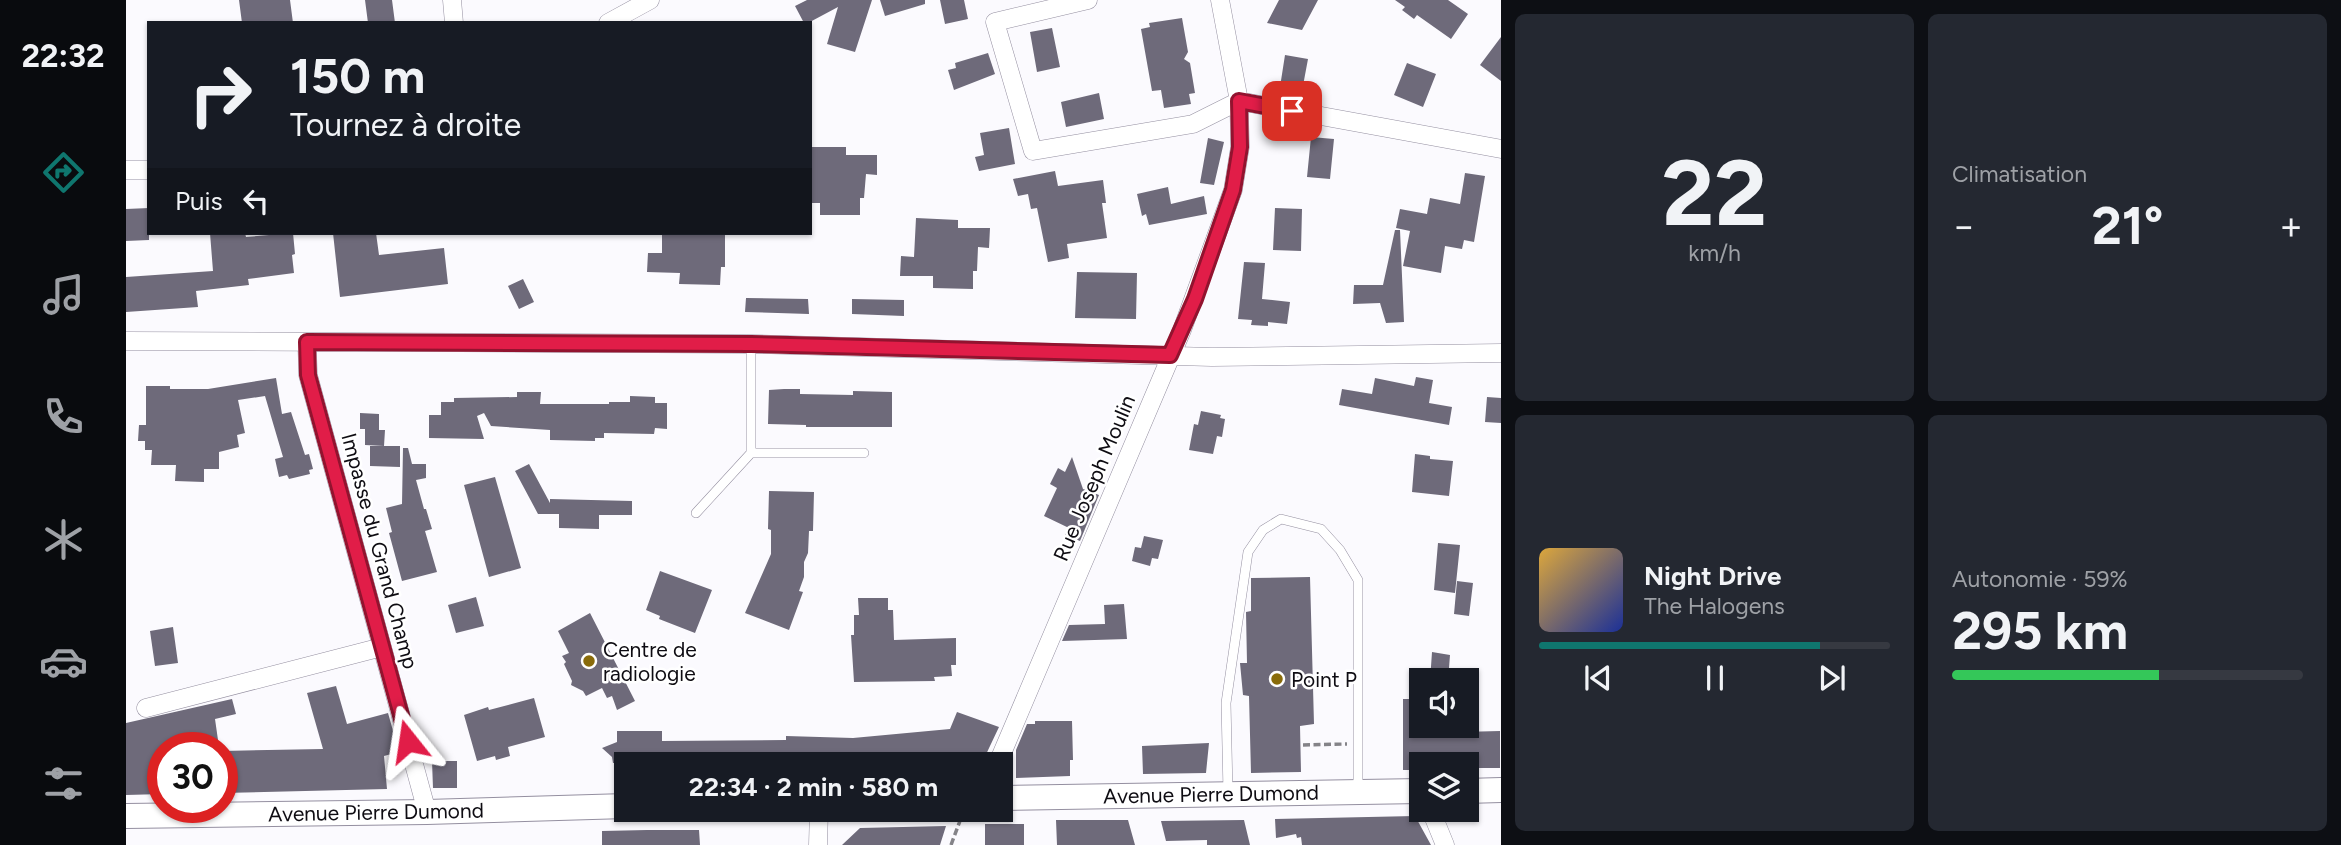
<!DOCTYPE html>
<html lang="fr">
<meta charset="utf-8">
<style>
:root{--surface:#171b24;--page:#242831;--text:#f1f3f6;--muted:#9ea1a6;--line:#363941;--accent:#0f766e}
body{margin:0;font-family:Figtree,sans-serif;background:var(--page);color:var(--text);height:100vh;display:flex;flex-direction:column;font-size:26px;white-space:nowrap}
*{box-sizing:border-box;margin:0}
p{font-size:23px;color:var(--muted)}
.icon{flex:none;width:38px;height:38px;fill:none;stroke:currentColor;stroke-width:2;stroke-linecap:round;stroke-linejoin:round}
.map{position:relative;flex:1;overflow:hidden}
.details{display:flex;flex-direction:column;gap:14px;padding:14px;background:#0d0f14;width:840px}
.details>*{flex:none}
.top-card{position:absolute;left:21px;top:21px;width:665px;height:214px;border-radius:0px;box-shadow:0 2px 5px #0004;background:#171b24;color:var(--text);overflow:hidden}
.controls{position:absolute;left:1283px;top:668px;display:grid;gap:14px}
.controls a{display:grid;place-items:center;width:70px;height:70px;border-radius:0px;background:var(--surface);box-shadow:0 2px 5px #0004;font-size:35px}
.speed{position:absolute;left:21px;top:732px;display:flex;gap:14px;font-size:35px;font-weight:700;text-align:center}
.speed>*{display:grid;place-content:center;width:91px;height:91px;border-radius:50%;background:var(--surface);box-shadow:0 2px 5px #0004;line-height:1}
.speed .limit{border:10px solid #d22;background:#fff;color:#111}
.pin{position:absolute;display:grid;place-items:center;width:60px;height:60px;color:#fff;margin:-30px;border-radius:14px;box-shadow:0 4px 10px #0006}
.me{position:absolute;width:77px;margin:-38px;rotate:345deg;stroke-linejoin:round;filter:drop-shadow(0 0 5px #0008)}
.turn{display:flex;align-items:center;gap:24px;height:147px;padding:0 28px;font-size:32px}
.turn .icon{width:91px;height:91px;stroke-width:2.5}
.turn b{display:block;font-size:49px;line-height:60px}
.then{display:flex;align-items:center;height:66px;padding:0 28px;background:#0003;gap:14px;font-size:26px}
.big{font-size:52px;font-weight:700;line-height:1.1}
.details .card{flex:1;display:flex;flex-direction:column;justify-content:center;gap:10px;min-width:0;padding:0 24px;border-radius:10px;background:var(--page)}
.details .dial{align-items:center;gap:0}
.dial b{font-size:91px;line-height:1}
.song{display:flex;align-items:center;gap:21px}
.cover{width:84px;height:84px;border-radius:10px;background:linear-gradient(135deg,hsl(40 70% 55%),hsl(230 70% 35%))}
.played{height:7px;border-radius:4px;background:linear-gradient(90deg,var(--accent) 80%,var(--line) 80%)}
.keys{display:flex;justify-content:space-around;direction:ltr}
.heat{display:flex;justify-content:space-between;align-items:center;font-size:38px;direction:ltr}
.charge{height:10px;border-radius:5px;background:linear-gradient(90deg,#34c759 59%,var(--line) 0)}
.details .tiles{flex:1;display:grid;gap:14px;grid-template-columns:repeat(2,1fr)}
.trip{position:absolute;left:488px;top:752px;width:399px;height:70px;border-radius:0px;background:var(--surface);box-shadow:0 2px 5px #0004;font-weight:700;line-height:70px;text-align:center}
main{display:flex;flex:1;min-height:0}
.dock{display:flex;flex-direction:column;width:126px;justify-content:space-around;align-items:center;background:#090b0e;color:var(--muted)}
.dock .icon{width:49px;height:49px}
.dock .on{color:var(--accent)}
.dock b{font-size:32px;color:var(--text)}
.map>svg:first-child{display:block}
</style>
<main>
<nav class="dock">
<b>22:32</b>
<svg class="icon on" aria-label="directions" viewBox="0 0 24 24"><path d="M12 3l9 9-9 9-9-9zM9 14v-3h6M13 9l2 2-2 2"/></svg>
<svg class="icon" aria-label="music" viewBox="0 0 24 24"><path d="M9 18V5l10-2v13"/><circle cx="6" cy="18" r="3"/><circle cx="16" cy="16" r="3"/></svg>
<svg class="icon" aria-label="phone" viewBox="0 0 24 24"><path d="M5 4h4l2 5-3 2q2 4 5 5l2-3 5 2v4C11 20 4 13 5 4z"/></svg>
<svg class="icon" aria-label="climate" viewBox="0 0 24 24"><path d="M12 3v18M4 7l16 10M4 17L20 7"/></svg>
<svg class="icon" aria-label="car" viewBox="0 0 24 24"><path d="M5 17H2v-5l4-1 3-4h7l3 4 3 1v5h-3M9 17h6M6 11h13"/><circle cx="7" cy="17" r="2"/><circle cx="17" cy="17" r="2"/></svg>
<svg class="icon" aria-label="filters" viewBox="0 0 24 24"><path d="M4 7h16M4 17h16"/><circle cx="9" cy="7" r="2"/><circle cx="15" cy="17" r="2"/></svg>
</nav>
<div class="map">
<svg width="1375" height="845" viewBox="0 0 1375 845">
<rect width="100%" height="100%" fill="#fbfafe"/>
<path fill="#6e6a7a" d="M113 0H164L167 23H116Z
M239 0H266L269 23H242Z
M681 0H746L729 52 701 44 712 7 682 23H678L669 6Z
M754 0H799V4L759 16Z
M814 0H838L842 19 819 24Z
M1153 0H1192L1176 30 1141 23Z
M1269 0H1322L1342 14 1325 39 1291 15 1288 19 1276 10 1279 7Z
M1056 18 1062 52 1058 59 1064 63 1069 93 1063 94 1065 104 1038 108 1035 90 1026 91 1015 29 1024 27 1023 23Z
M926 28 934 67 911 72 904 32Z
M1375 37V81L1354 65Z
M862 53 869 74 828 90 822 70 830 68 829 63Z
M1159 55 1182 59 1176 91 1154 87Z
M1281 63 1310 74 1297 107 1268 95Z
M973 93 978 119 940 127 935 102Z
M883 128 889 164 853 171 849 157 858 155 854 133Z
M1185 137 1208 139 1204 179 1181 177Z
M1082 138 1098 142 1088 185 1074 183Z
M684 147H720V155H751V175L740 174 738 198H734V215H694V203H684Z
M929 171 932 186 977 180 980 203H976L981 238 941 244 943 258 922 262 911 208 905 209 902 194 892 196 887 179Z
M1339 173 1359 176 1348 242 1338 240 1336 249 1319 246 1315 273 1277 266 1284 231 1270 228 1274 209 1301 214 1304 198 1334 204Z
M1042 187 1045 204 1078 196 1081 214 1023 225 1020 214 1016 216 1011 194Z
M23 208V240L0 241V209Z
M1149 208 1176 209 1175 251 1147 250Z
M790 218 832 220V228H864L863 248 852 247 851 271H847V289L807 288V276H774L775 256 788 257Z
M1269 230H1274L1278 322 1260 323 1254 303 1227 304 1228 285H1257Z
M84 233H119L120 237 167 233 169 254 166 255 168 273 122 279 123 285 70 291 72 307 0 312V277L87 271Z
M207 233H250L253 255 318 248 322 284 214 297Z
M536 233H599V267H595L594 285 553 284 554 273 521 272 522 253H536Z
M1118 262 1139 263 1136 299 1164 302 1161 324 1142 322V326L1125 325 1126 320 1112 319Z
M951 272 1011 273 1010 319 949 318Z
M397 279 408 302 393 309 382 286Z
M620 298 682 299 683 314 619 312Z
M726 299 778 300V316L726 314Z
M1290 377 1307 380 1303 403 1326 407 1323 425 1213 405 1216 389 1246 394 1249 378 1288 386Z
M150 378 156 414 165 412 179 455 183 454 187 469 183 470 184 474 163 479 161 475 153 477 149 459 157 457 139 396 112 400 119 433 111 435 113 447 93 452V469H78V482L49 481 50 465H25L26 450H19V441H12L13 425H20V386H44V389H82Z
M658 389H674V394L727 395V391L766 392V427H680V425L642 424 643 390Z
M391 392H415L414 404H483V402H504V396L529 397V403H541V429L529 428 528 434 478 433V438H469V441L424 440V430L365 426 358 413 351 416 358 439 303 438V415H315V402H328V398L391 397Z
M1361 397 1375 398V423L1359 422Z
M1075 411 1095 415 1094 418 1099 419 1096 437 1091 436 1087 454 1063 450 1068 424 1072 425Z
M234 413 253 414V430H259L258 446 239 445V429H234Z
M244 446H274V467L244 466Z
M277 448H282L286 464H300V478L290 480 298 509H300L306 529 299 531 311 572 276 581 263 533 266 532 260 508 276 504Z
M1289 454 1304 456V459L1327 461 1323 496 1286 492Z
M946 457 957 489 973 495 954 541 939 535 943 528 918 516 931 488 924 484 932 468 939 472Z
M403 464 424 503V499L506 501V515H473V529L433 528V514H412L389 471Z
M369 477 395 568 363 577 338 485Z
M643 491 688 492 687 531H683L682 553 678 562V577L673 591 677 592 663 630 619 613 645 554V530L642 529Z
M1018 536 1037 540 1032 559 1026 558 1024 566 1006 561 1009 547 1015 548Z
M1312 543 1334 545 1329 593 1308 590Z
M534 571 586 590 569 633 533 619 534 616 520 610Z
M1184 577 1188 724 1174 726 1175 772 1125 773 1123 696 1117 695 1114 663H1121L1120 612 1125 611V578Z
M1331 581 1347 583 1343 616 1328 614Z
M350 597 358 626 330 633 322 605Z
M732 598H762V610H767L768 640 830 638V665H825L826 676 808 677 809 681 728 682 725 635H728V615H733Z
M998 604 1001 639 936 641 943 625 979 624 978 605Z
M464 613 509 701 491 710 486 696 481 698 476 688 460 696 457 691 445 685 446 681 438 664 440 662 436 656 443 653 432 631Z
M47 627 52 663 29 666 24 631Z
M1306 652 1324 655 1322 681H1304Z
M210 686 221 724 262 713 273 752 258 756 261 789 96 793V751L197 749 181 693Z
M408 698 419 737 382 747 384 756 370 760 369 756 351 761 338 715 362 707 363 710Z
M106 699 110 714 89 719 93 747H72L70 738 37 745V794L0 795V723Z
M1277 699H1295V726H1335V732L1374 731V768H1340V765H1295V770H1277Z
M831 712 873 727 855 765H538V757L508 758 509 763H487L486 757 476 748 491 742V731H536V741L660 740V736L727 738 824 729Z
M909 721H946L947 760H944V776L890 778V750L901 724H909Z
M1083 743 1080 773 1017 774 1016 746Z
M306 761H331V788H307Z
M1289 816 1305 845H1176L1175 837 1171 838 1170 834 1150 838 1149 819Z
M930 820H1002L1009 845H931Z
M1118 820 1124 845H1081V840L1040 841 1035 821Z
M859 824H898V845H859Z
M820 826 814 845H716L734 828Z
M521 830H573L574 845H476V831Z"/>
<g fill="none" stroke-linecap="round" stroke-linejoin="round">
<g stroke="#948fa0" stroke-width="10">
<path id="service" d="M625 453H738
M570 513 625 453V344
M1102 792 1100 703 1122 552 1137 530 1155 519 1195 529 1214 550 1232 580V792"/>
</g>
<g stroke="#948fa0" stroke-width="19">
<path id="minor" d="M326 0 328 23
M962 0 869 22 907 151 1067 124 1113 101 1375 149
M482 23 524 0
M0 170H23
M0 341 625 344 1086 357 1375 353
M181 342 182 375 301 812
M20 708 256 647
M871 765 1056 330 1107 190 1114 147 1113 101 1094 0
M1308 810V818L1319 845
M692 845 693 810"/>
</g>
<g stroke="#948fa0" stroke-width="26">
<path id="secondary" d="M1340 791 1375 790
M875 798 1295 791
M0 816 301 812 500 806"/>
</g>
<path stroke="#848388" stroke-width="3.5" stroke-dasharray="7 3.5" stroke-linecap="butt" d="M1177 745 1221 744
M825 845 838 810"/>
<use href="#service" stroke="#fff" stroke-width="9"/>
<use href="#minor" stroke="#fff" stroke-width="18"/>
<use href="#secondary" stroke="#fff" stroke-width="24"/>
</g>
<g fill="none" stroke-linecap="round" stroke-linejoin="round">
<g stroke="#92132f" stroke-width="18">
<path id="route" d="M282 741 182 375 181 342 625 344 1044 355 1069 299 1107 190 1114 147 1113 101 1166 111"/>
</g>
<use href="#route" stroke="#e11d48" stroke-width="12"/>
</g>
<g fill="#896b0a" stroke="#fff" stroke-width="2.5">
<circle cx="463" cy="661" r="7"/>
<circle cx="1151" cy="679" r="7"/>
</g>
<g text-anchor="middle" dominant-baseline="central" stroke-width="5" stroke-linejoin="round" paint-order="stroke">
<g font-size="21" fill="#0e0c12" stroke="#fff">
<text transform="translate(968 478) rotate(-67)">Rue Joseph Moulin</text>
<text transform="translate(254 551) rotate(75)">Impasse du Grand Champ</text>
<text transform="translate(1085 794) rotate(-1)">Avenue Pierre Dumond</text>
<text transform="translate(250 812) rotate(-1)">Avenue Pierre Dumond</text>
</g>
<g font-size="21" fill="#0e0c12" stroke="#fff" text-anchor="start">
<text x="477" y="649">Centre de<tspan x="477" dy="24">radiologie</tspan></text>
<text x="1165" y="679">Point P</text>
</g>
</g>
</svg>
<div class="controls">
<a><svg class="icon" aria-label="sound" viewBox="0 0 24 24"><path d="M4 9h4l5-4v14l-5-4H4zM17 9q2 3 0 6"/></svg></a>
<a><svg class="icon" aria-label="layers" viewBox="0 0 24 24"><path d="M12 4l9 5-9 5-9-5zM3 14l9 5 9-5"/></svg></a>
</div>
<div class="speed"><div class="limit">30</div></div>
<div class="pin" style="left:1166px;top:111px;background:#d93025"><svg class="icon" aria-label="arrive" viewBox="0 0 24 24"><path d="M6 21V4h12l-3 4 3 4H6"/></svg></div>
<svg class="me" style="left:282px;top:741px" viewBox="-20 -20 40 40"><path d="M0-17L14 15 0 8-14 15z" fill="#e11d48" stroke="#fff" stroke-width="4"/></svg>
<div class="trip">22:34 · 2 min · 580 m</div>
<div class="top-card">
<div class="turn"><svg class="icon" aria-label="right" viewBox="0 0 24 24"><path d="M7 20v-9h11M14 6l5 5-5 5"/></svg><div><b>150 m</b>Tournez à droite</div></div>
<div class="then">Puis<svg class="icon" aria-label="left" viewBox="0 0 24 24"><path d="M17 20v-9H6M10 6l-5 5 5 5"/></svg></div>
</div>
</div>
<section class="details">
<div class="tiles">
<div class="card dial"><b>22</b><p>km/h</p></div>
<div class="card"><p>Climatisation</p>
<div class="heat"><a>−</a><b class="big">21°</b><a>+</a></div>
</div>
<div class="card">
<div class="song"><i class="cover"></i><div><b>Night Drive</b><p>The Halogens</p></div></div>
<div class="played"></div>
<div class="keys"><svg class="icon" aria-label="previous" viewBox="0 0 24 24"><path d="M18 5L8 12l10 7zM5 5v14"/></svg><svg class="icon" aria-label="pause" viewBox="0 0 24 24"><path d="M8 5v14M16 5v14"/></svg><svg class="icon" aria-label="next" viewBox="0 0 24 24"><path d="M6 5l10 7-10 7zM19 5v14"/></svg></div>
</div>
<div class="card"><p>Autonomie · 59%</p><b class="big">295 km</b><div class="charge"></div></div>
</div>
</section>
</main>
